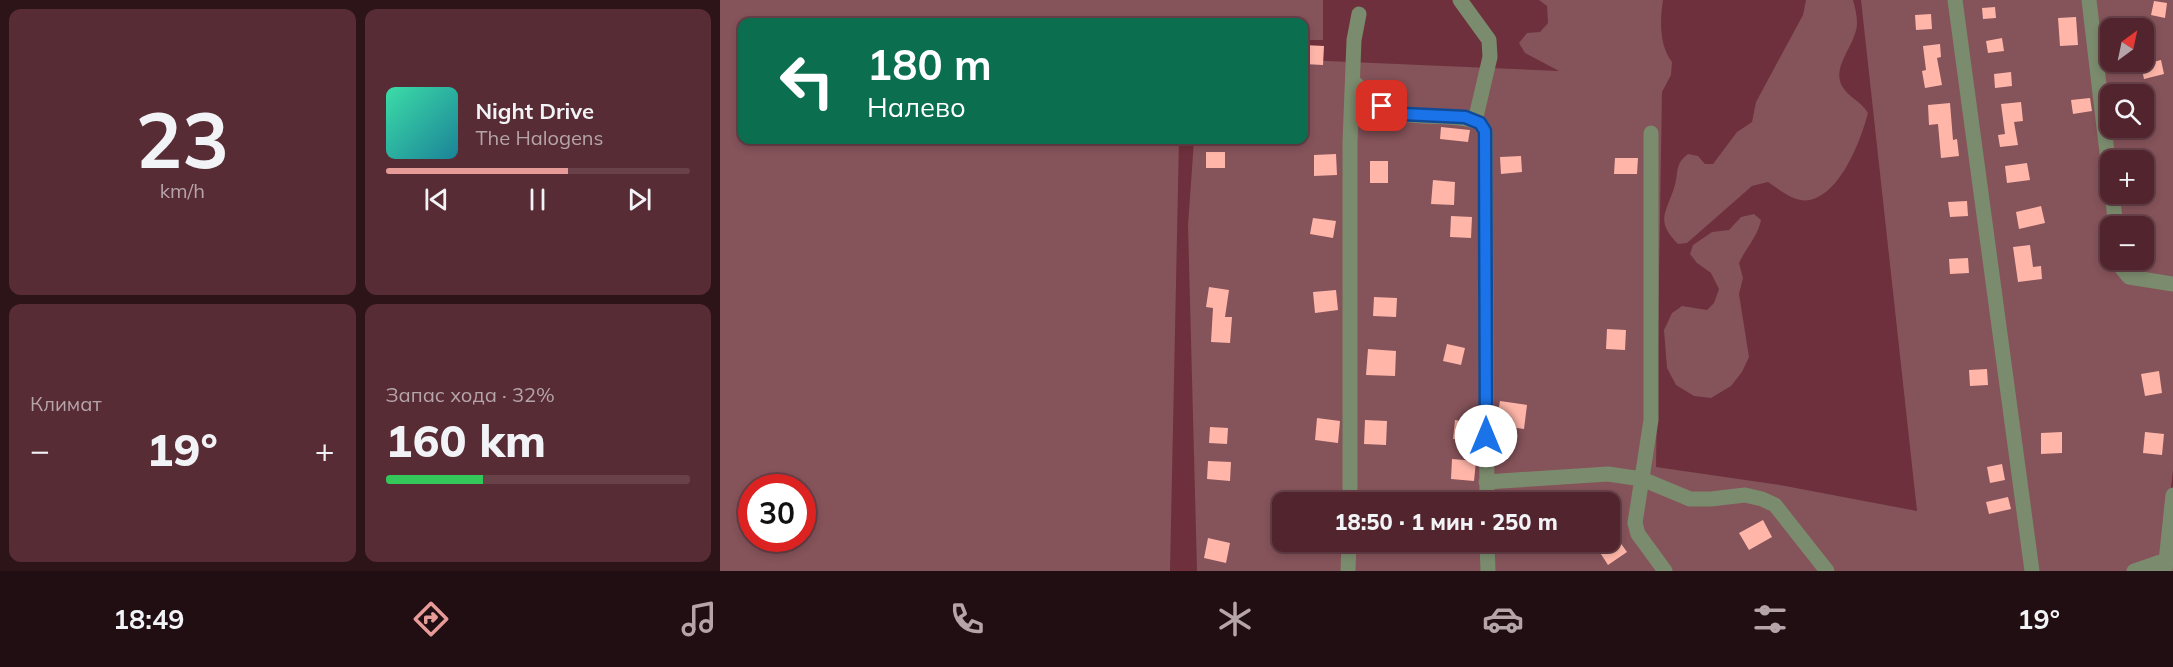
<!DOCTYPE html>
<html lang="ru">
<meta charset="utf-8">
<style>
:root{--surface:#52242d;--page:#582c35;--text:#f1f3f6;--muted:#b5a4aa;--line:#684149;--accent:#e69b98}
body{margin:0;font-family:Mulish,sans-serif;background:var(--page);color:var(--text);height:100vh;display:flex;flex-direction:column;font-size:22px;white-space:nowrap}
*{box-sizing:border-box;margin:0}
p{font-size:20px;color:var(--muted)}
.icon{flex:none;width:33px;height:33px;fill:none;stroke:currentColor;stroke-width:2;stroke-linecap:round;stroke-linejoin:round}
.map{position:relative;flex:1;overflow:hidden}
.details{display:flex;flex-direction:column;gap:9px;padding:9px;background:#2d1419;width:720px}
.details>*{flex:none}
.hud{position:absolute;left:18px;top:18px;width:570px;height:126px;border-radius:12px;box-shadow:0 3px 9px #0003,0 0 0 2px var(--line);background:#0b6e4f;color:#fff;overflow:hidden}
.needle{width:39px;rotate:33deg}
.tools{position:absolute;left:1380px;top:18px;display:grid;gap:12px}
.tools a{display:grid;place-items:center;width:54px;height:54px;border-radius:12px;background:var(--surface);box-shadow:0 3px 9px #0003,0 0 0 2px var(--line);font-size:30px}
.speed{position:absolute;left:18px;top:474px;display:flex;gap:12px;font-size:30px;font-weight:700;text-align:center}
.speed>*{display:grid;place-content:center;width:78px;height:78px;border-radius:50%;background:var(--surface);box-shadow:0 3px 9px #0003,0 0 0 2px var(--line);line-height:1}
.speed .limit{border:9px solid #d22;background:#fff;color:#111}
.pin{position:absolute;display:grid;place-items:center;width:51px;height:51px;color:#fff;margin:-26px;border-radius:12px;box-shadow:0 3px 9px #0006}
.me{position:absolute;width:66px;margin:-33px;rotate:0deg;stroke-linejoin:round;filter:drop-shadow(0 0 4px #0008)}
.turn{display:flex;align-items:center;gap:21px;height:126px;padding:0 30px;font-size:27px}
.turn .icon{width:78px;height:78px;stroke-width:2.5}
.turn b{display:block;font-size:42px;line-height:51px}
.big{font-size:45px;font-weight:800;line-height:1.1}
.details .card{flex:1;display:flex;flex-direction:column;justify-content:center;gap:9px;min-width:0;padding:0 21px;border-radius:12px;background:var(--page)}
.details .dial{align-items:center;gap:0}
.dial b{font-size:78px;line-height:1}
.song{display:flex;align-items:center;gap:18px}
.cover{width:72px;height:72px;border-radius:9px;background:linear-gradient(135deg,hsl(160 70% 55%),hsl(190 70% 35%))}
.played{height:6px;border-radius:3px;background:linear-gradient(90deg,var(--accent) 60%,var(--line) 60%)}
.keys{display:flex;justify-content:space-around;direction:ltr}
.heat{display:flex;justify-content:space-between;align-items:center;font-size:33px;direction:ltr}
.charge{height:9px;border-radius:4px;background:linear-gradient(90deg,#34c759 32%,var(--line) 0)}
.details .tiles{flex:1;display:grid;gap:9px;grid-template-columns:repeat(2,1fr)}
.trip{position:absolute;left:552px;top:492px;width:348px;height:60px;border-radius:12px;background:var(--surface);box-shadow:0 3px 9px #0003,0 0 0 2px var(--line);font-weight:800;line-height:60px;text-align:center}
.tab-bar{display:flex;height:96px;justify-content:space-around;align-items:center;background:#210e12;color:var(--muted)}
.tab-bar .icon{width:42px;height:42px}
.tab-bar .on{color:var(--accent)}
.tab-bar b{font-size:27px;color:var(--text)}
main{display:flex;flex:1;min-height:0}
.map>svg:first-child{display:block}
</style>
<main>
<section class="details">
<div class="tiles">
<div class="card dial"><b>23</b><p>km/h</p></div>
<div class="card">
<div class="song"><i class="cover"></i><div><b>Night Drive</b><p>The Halogens</p></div></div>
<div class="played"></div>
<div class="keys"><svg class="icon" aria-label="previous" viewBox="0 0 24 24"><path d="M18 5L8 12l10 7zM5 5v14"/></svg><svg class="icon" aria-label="pause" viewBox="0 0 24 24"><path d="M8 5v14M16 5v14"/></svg><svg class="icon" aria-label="next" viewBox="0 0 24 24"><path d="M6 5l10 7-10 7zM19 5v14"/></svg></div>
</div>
<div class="card"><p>Климат</p>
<div class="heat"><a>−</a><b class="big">19°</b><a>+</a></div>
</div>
<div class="card"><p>Запас хода · 32%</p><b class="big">160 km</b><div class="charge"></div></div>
</div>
</section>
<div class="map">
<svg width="1453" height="571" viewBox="0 0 1453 571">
<rect width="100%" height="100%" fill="#6d303c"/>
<path fill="#85535a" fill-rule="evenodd" d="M0 0H603V40H584V22H22V140H459L450 571H0ZM32 488H82V538H32Z
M819 0H943C940 20 939 45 952 62L951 75 942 92 936 467 1060 485 1197 511 1141 0H1453V470L1443 554 1453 556V571H477L468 225 474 140H584V60L839 71 805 53 799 43 807 33 820 32 828 23 827 6ZM1390 28H1424V62H1390ZM1390 94H1424V128H1390ZM1390 160H1424V194H1390ZM1390 226H1424V260H1390ZM562 502H890V542H562Z
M1086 0H1133C1135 7 1137 16 1137 23 1137 44 1111 66 1122 86 1128 97 1141 101 1148 113 1141 140 1121 193 1090 200 1075 203 1060 190 1048 182L1032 186 967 243 958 244C935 221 946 213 954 188 959 174 954 164 968 154L978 156 985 164H993L1017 132 1032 122 1036 102 1083 15Z
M1034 214 1041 220C1038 236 1026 248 1019 263L1023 278 1019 294 1029 357 1022 372 1011 386 991 398 974 396 956 385 947 368 944 330 952 313 962 306 987 310 994 303 999 289 991 273 977 263 970 254 973 245 992 232 1009 230 1021 217Z"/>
<path fill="#ffb6a9" d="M1434 1 1447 3 1445 18 1431 15Z
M1275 7 1276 18 1263 19 1262 8Z
M1211 14 1212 29 1196 30 1195 15Z
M1356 17 1358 45 1340 46 1338 18Z
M1282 38 1284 51 1268 53 1266 41Z
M1220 44 1221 57 1217 58 1222 85 1205 88 1202 71 1206 70 1203 46Z
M584 45 604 46 603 65 584 64Z
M1441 60 1444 74 1424 79 1421 65Z
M1291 72 1292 86 1275 88 1274 74Z
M1370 98 1372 111 1353 114 1351 100Z
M1301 102 1303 121 1294 122 1298 145 1280 147 1278 135 1285 134 1281 104Z
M1230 103 1233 140 1237 139 1239 156 1221 158 1218 124 1209 125 1208 105Z
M721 127 750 130 748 142 720 139Z
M486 152H505V168H486Z
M616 154 617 175 594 176V155Z
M801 156 802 172 781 174 780 157Z
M895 158H918L917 174H894Z
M650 161H668V183H650Z
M1307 163 1310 180 1287 183 1285 166Z
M713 180 735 182 734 205 711 204Z
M1247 201 1248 216 1230 217 1228 202Z
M1321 206 1325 223 1299 229 1296 212Z
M731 216 752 217 751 238 730 237Z
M593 218 616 221 613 238 590 234Z
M1310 245 1313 267 1321 266 1322 279 1298 282 1293 247Z
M1248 258 1249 273 1230 274 1229 259Z
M489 287 509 290 505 317H512L510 343 491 342 493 308 486 307Z
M616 290 618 310 595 313 593 292Z
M654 297 677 298 676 317 653 316Z
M887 329 906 330 905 350 886 349Z
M727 344 745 348 741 365 723 361Z
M648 349 676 351 675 376 646 375Z
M1267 369 1268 385 1250 386 1249 370Z
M1439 371 1442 393 1425 396 1421 374Z
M780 401 807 405 804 429 776 425Z
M597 418 620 421 618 443 595 440Z
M645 420 667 421 666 445 644 444Z
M735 420 756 423 754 442 733 439Z
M490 427 508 428 507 444 489 443Z
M1342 432V453L1321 454V433Z
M1425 432 1444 434 1442 455 1423 453Z
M732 459 756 461 754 481 731 479Z
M488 461 511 462 510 481 487 479Z
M1282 464 1285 480 1270 483 1267 467Z
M1288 497 1291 509 1269 514 1266 502Z
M1043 520 1052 537 1029 550 1019 533Z
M488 538 510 543 506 563 484 558Z
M897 538 907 552 888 565 879 551Z"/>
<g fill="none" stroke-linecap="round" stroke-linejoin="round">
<path stroke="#7b8b6d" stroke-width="15" d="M740 0 769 40 770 57 755 121
M1235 0 1312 571
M1369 0 1390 178
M634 82C643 90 653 101 663 107 693 123 729 111 760 123L765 131 767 502
M931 133V420L915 523 918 534 945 571
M1392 194 1396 226
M1400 260 1401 267 1409 277 1453 284
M766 482 888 474 922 479 970 499H991L1025 495 1042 499 1055 505 1107 571
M630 502V142L634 40 639 14
M767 542 768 571
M628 571 629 542
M1414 571 1446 560
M1445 571 1453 495"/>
</g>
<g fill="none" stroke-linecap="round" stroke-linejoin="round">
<g stroke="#114b97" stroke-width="15">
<path id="route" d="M662 106 683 114 745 117 760 123 765 131 766 436"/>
</g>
<use href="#route" stroke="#1a73e8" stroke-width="10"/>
</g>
</svg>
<div class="tools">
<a><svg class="needle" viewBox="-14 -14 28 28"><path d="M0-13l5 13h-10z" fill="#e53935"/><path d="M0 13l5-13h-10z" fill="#b5a4aa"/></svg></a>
<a><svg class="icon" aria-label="search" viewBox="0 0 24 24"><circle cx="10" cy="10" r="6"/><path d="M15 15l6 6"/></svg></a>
<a>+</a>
<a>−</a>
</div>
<div class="speed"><div class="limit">30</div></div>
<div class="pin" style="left:662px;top:106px;background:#d93025"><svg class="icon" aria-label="arrive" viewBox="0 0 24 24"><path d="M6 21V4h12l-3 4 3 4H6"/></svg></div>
<svg class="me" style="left:766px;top:436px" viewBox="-20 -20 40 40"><circle r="19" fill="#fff"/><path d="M0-13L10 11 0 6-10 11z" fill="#1a73e8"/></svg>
<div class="trip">18:50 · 1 мин · 250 m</div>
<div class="hud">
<div class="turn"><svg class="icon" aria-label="left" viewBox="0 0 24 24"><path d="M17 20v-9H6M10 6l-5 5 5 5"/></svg><div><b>180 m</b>Налево</div></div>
</div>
</div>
</main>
<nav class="tab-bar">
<b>18:49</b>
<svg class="icon on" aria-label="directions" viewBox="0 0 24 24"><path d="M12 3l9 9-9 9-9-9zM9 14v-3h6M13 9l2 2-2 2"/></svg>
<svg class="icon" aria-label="music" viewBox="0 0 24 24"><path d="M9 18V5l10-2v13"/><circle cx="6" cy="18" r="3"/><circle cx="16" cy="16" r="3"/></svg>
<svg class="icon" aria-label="phone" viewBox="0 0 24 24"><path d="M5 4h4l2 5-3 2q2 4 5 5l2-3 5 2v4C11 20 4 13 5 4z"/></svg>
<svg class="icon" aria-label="climate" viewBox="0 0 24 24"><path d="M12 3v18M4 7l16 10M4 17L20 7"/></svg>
<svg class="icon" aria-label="car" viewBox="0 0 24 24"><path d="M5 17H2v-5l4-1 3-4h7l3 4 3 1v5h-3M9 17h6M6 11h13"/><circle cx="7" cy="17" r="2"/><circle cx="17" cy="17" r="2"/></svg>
<svg class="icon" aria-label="filters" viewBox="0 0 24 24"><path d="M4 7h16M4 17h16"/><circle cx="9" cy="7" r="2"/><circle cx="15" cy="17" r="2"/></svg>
<b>19°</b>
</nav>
